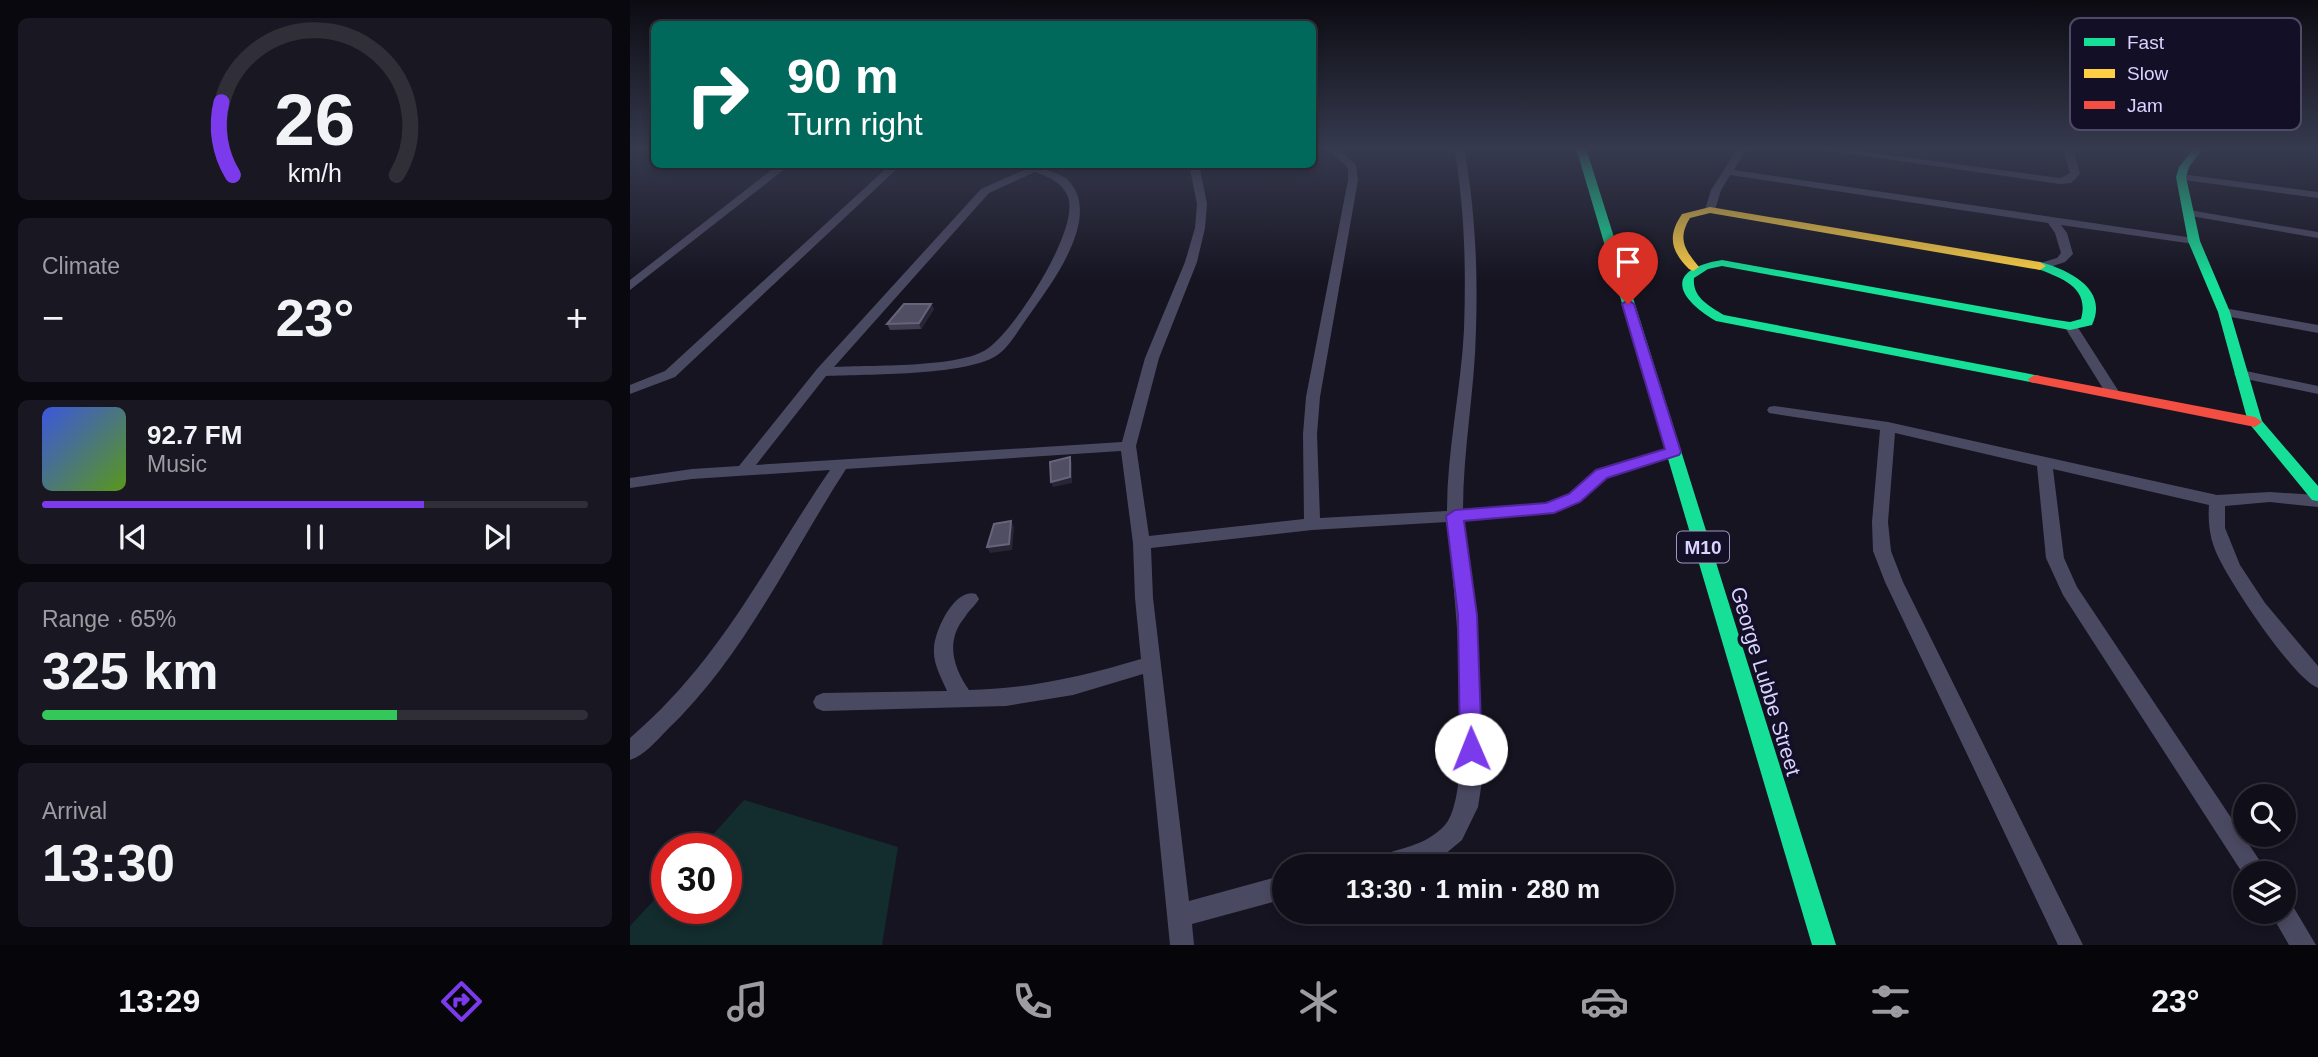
<!DOCTYPE html>
<meta charset="utf-8">
<style>
:root{--surface:#100f19;--page:#191822;--text:#f1f3f6;--muted:#9c9ca2;--line:#302f38;--accent:#7c3aed}
body{margin:0;font-family:Arial,sans-serif;background:var(--page);color:var(--text);height:100vh;display:flex;flex-direction:column;font-size:26px;white-space:nowrap}
*{box-sizing:border-box;margin:0}
p{font-size:23px;color:var(--muted)}
.icon{flex:none;width:38px;height:38px;fill:none;stroke:currentColor;stroke-width:2;stroke-linecap:round;stroke-linejoin:round}
.map{position:relative;flex:1;overflow:hidden}
.side{display:flex;flex-direction:column;gap:18px;padding:18px;background:#09080e;width:630px}
.side>*{flex:none}
.banner{position:absolute;left:21px;top:21px;width:665px;height:147px;border-radius:10px;box-shadow:0 4px 10px #0003,0 0 0 2px var(--line);background:#00695c;color:#fff;overflow:hidden}
.controls{position:absolute;left:1603px;top:784px;display:grid;gap:14px}
.controls a{display:grid;place-items:center;width:63px;height:63px;border-radius:50%;background:var(--surface);box-shadow:0 4px 10px #0003,0 0 0 2px var(--line);font-size:35px}
.speed{position:absolute;left:21px;top:833px;display:flex;gap:14px;font-size:35px;font-weight:700;text-align:center}
.speed>*{display:grid;place-content:center;width:91px;height:91px;border-radius:50%;background:var(--surface);box-shadow:0 4px 10px #0003,0 0 0 2px var(--line);line-height:1}
.speed .limit{border:10px solid #d22;background:#fff;color:#111}
.pin{position:absolute;display:grid;place-items:center;width:60px;height:60px;color:#fff;margin:-72px -30px;border-radius:50% 50% 50% 0;rotate:-45deg;box-shadow:0 0 7px #0007}
.pin .icon{rotate:45deg}
.me{position:absolute;width:77px;margin:-38px;rotate:359deg;stroke-linejoin:round;filter:drop-shadow(0 0 5px #0008)}
.turn{display:flex;align-items:center;gap:24px;height:147px;padding:0 21px;font-size:32px}
.turn .icon{width:91px;height:91px;stroke-width:2.5}
.turn b{display:block;font-size:49px;line-height:60px}
.big{font-size:52px;font-weight:800;line-height:1.1}
.side .card{flex:1;display:flex;flex-direction:column;justify-content:center;gap:10px;min-width:0;padding:0 24px;border-radius:10px;background:var(--page)}
.side .dial{align-items:center;gap:0}
.dial svg{height:182px;overflow:visible;fill:none;stroke:var(--line);stroke-width:7;stroke-linecap:round;text-anchor:middle}
.dial text{fill:var(--text);stroke:none}
.song{display:flex;align-items:center;gap:21px}
.cover{width:84px;height:84px;border-radius:10px;background:linear-gradient(135deg,hsl(230 70% 55%),hsl(90 70% 35%))}
.played{height:7px;border-radius:4px;background:linear-gradient(90deg,var(--accent) 70%,var(--line) 70%)}
.keys{display:flex;justify-content:space-around;direction:ltr}
.heat{display:flex;justify-content:space-between;align-items:center;font-size:38px;direction:ltr}
.charge{height:10px;border-radius:5px;background:linear-gradient(90deg,#34c759 65%,var(--line) 0)}
.trip{position:absolute;left:642px;top:854px;width:402px;height:70px;border-radius:35px;background:var(--surface);box-shadow:0 4px 10px #0003,0 0 0 2px var(--line);font-weight:800;line-height:70px;text-align:center}
.tab-bar{display:flex;height:112px;justify-content:space-around;align-items:center;background:#06060a;color:var(--muted)}
.tab-bar .icon{width:49px;height:49px}
.tab-bar .active{color:var(--accent)}
.tab-bar b{font-size:32px;color:var(--text)}
main{display:flex;flex:1;min-height:0}
.map>svg:first-child{display:block}
</style>
<main>
<section class="side">
<div class="card dial"><svg viewBox="0 0 100 80">
<path d="M14 69A42 42 0 1 1 86 69"/>
<path d="M14 69A42 42 0 0 1 9 37" stroke="#7c3aed"/>
<text x="50" y="56" font-size="32" font-weight="700">26</text>
<text x="50" y="72" font-size="11">km/h</text>
</svg></div>
<div class="card"><p>Climate</p>
<div class="heat"><a>−</a><b class="big">23°</b><a>+</a></div>
</div>
<div class="card">
<div class="song"><i class="cover"></i><div><b>92.7 FM</b><p>Music</p></div></div>
<div class="played"></div>
<div class="keys"><svg class="icon" aria-label="previous" viewBox="0 0 24 24"><path d="M18 5L8 12l10 7zM5 5v14"/></svg><svg class="icon" aria-label="pause" viewBox="0 0 24 24"><path d="M8 5v14M16 5v14"/></svg><svg class="icon" aria-label="next" viewBox="0 0 24 24"><path d="M6 5l10 7-10 7zM19 5v14"/></svg></div>
</div>
<div class="card"><p>Range · 65%</p><b class="big">325 km</b><div class="charge"></div></div>
<div class="card"><p>Arrival</p><b class="big">13:30</b></div>
</section>
<div class="map">
<svg width="1688" height="945" viewBox="0 0 1688 945">
<rect width="100%" height="100%" fill="#161421"/>
<path fill="#132c2d" d="M114 800 268 847 252 945H0V926L37 886V908H96V849H70Z"/>
<g fill="none" stroke-linecap="round" stroke-linejoin="round">
<path fill="#4a4962" fill-rule="evenodd" d="M697 148H707L726 165 728 180 690 397 687 434 690 518 817 511C817 450 831 390 834 330 836 270 835 207 824 148H834C845 207 848 269 846 329 845 389 833 449 833 510L916 504 938 494 965 470 1044 447 1052 452 1049 455 977 478 950 502 924 513 834 521 846 615 853 775 848 807 832 840 808 860 789 866H739L743 858C768 848 795 847 815 825 847 789 823 576 817 522L682 530 521 548 523 598 559 901 654 875V899L562 924 564 945H540L513 674 443 695 376 706 193 711 186 708 183 702 186 696 193 693 317 691C311 677 303 664 304 649 304 631 325 587 346 594L349 599C345 606 339 610 335 617 315 641 323 667 339 690 399 689 454 676 511 659L505 598 503 543 491 451 216 469C159 557 114 657 37 730 26 741 15 755 0 760V738C91 660 134 567 200 470L62 479 0 488V478L62 469 109 466 187 369 351 189 407 164H421L414 169C422 172 432 174 438 180 473 216 422 283 400 314 390 327 380 347 366 356 334 376 236 374 196 376L126 465 492 442 515 358 555 262 565 228 567 204 559 164H569L577 204 575 228 567 262 529 358 506 446 519 536 674 519 673 434 676 397 718 180V168ZM405 172C420 178 432 182 438 197 450 230 384 331 357 349 330 368 240 365 204 367L359 193Z
M1108 148H1117L1104 170 1564 238 1570 241 1564 244 1431 225 1437 233 1443 254 1435 262 1411 270 1405 266 1407 264 1427 258 1431 253 1425 233 1418 223 1100 175 1091 190 1085 210 1076 212 1075 210 1081 190Z
M1179 148H1207L1430 178 1440 173 1433 148H1443L1450 174 1441 183 1430 184Z
M1548 148H1563L1570 152 1565 155Z
M149 164H161L0 290V280Z
M261 164H272L45 377 0 394V385L35 371Z
M1551 174 1688 192V198L1547 179V175Z
M1559 210 1688 232V238L1555 215V211Z
M1594 308 1688 325V333L1590 315 1588 312Z
M1440 322 1445 323 1491 395 1489 398H1479L1477 395 1434 326Z
M1611 370 1688 386V394L1606 377 1604 374 1606 371Z
M1144 406 1258 422 1587 495 1640 492 1688 495V507L1640 502 1595 506V528L1610 565 1635 603 1688 666V688C1664 680 1593 574 1584 547 1579 533 1578 519 1579 505L1423 469 1434 558 1447 587 1638 873H1615V877L1433 595 1416 558 1407 466 1265 433 1258 522 1261 551 1273 582 1453 945H1428L1255 582 1243 551 1242 522 1250 430 1139 413 1137 410 1139 407Z
M1654 901 1661 903 1686 945H1659L1640 912H1654Z"/>
<path fill="#16e098" fill-rule="evenodd" d="M946 148H956L1206 945H1182Z
M1564 148H1573L1559 167 1556 177 1570 241 1600 312 1632 421 1688 486V501L1682 500 1618 422 1588 312 1558 241 1546 177 1549 167Z
M1092 260 1420 319 1440 322 1451 319C1460 287 1431 278 1406 268L1404 266 1410 262C1439 270 1479 289 1462 325L1440 330 1092 266 1078 269 1064 278C1062 297 1079 306 1094 315L1410 376 1412 379 1405 383 1086 321C1044 296 1036 269 1092 260Z"/>
<path fill="#ffcf43" fill-rule="evenodd" d="M1080 207 1410 262 1416 266 1410 270 1080 213 1060 218C1047 239 1055 250 1069 267L1063 271 1059 269C1041 251 1037 236 1052 214Z"/>
<path fill="#f24e42" fill-rule="evenodd" d="M1405 375 1625 417 1632 422 1625 427 1400 382 1398 379Z"/>
</g>
<path fill="#403d50" d="M301 304 304 309 291 329 260 330 257 324Z"/>
<path fill="#282635" d="M301 304 304 309 291 329 289 323Z
M440 457 442 463V483L423 487 421 482Z
M381 521 384 527 382 550 360 553 357 547Z"/>
<path fill="#504e63" stroke="#66637b" stroke-width="2" d="M274 304H301L289 323 257 324Z
M440 457V477L421 482 420 462Z
M381 521 379 544 357 547 364 524Z"/>
<linearGradient id="sky" x2="0" y2="1"><stop stop-color="#0c0b12"/><stop offset="0.53" stop-color="#363a4e"/><stop offset="1" stop-color="#363a4e" stop-opacity="0"/></linearGradient>
<rect width="1688" height="281" fill="url(#sky)"/>
<path fill="#7c3aed" stroke="#51269a" stroke-width="2" d="M998 300 1004 304 1051 452 1049 455 977 478 950 502 924 513 834 521 847 615 852 749 848 755 841 758 833 755 830 749 828 615 816 516 825 510 916 503 939 494 966 470 1035 449 992 304Z"/>
<g text-anchor="middle" dominant-baseline="central" stroke-width="7" stroke-linejoin="round" paint-order="stroke">
<rect fill="#130f26" stroke="#9e99be" stroke-width="2" x="1047" y="531.5" width="52" height="31" rx="5"/>
<g font-size="19" font-weight="bold" fill="#d9d4ff">
<text x="1073" y="547">M10</text>
</g>
<g font-size="21" fill="#d9d4ff" stroke="#130f26">
<text transform="translate(1136 681) rotate(73)">George Lubbe Street</text>
</g>
</g>
<rect x="1440" y="18" width="231" height="112" rx="10" fill="#130f26" stroke="#4e4a67" stroke-width="2"/>
<rect x="1454" y="38" width="31" height="8" fill="#16e098"/>
<rect x="1454" y="69" width="31" height="9" fill="#ffcf43"/>
<rect x="1454" y="101" width="31" height="8" fill="#f24e42"/>
<g font-size="19" fill="#d9d4ff">
<text x="1497" y="49">Fast</text>
<text x="1497" y="80">Slow</text>
<text x="1497" y="112">Jam</text>
</g>
</svg>
<div class="controls">
<a><svg class="icon" aria-label="search" viewBox="0 0 24 24"><circle cx="10" cy="10" r="6"/><path d="M15 15l6 6"/></svg></a>
<a><svg class="icon" aria-label="layers" viewBox="0 0 24 24"><path d="M12 4l9 5-9 5-9-5zM3 14l9 5 9-5"/></svg></a>
</div>
<div class="speed"><div class="limit">30</div></div>
<div class="pin" style="left:998px;top:304px;background:#d93025"><svg class="icon" aria-label="arrive" viewBox="0 0 24 24"><path d="M6 21V4h12l-3 4 3 4H6"/></svg></div>
<svg class="me" style="left:841px;top:749px" viewBox="-20 -20 40 40"><circle r="19" fill="#fff"/><path d="M0-13L10 11 0 6-10 11z" fill="#7c3aed"/></svg>
<div class="trip">13:30 · 1 min · 280 m</div>
<div class="banner">
<div class="turn"><svg class="icon" aria-label="right" viewBox="0 0 24 24"><path d="M7 20v-9h11M14 6l5 5-5 5"/></svg><div><b>90 m</b>Turn right</div></div>
</div>
</div>
</main>
<nav class="tab-bar">
<b>13:29</b>
<svg class="icon active" aria-label="directions" viewBox="0 0 24 24"><path d="M12 3l9 9-9 9-9-9zM9 14v-3h6M13 9l2 2-2 2"/></svg>
<svg class="icon" aria-label="music" viewBox="0 0 24 24"><path d="M9 18V5l10-2v13"/><circle cx="6" cy="18" r="3"/><circle cx="16" cy="16" r="3"/></svg>
<svg class="icon" aria-label="phone" viewBox="0 0 24 24"><path d="M5 4h4l2 5-3 2q2 4 5 5l2-3 5 2v4C11 20 4 13 5 4z"/></svg>
<svg class="icon" aria-label="climate" viewBox="0 0 24 24"><path d="M12 3v18M4 7l16 10M4 17L20 7"/></svg>
<svg class="icon" aria-label="car" viewBox="0 0 24 24"><path d="M5 17H2v-5l4-1 3-4h7l3 4 3 1v5h-3M9 17h6M6 11h13"/><circle cx="7" cy="17" r="2"/><circle cx="17" cy="17" r="2"/></svg>
<svg class="icon" aria-label="filters" viewBox="0 0 24 24"><path d="M4 7h16M4 17h16"/><circle cx="9" cy="7" r="2"/><circle cx="15" cy="17" r="2"/></svg>
<b>23°</b>
</nav>
